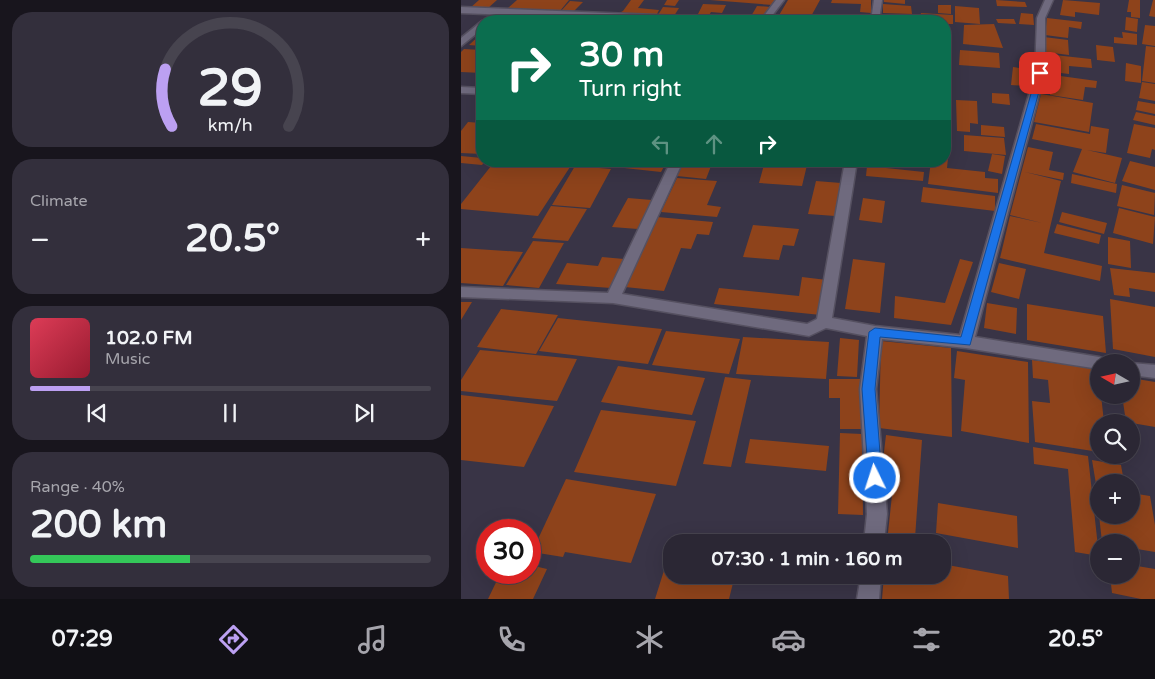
<!DOCTYPE html>
<meta charset="utf-8">
<style>
:root{--surface:#2b2734;--page:#332f3c;--text:#f1f3f6;--muted:#a6a5ac;--line:#47444f;--accent:#bca0f2}
body{margin:0;font-family:"Varela Round",sans-serif;background:var(--page);color:var(--text);height:100vh;display:flex;flex-direction:column;font-size:19px;white-space:nowrap}
*{box-sizing:border-box;margin:0}
p{font-size:16px;color:var(--muted)}
.icon{flex:none;width:28px;height:28px;fill:none;stroke:currentColor;stroke-width:2;stroke-linecap:round;stroke-linejoin:round}
.map{position:relative;flex:1;overflow:hidden}
.side{display:flex;flex-direction:column;gap:12px;padding:12px;background:#18151d;width:461px}
.side>*{flex:none}
.top-card{position:absolute;left:15px;top:15px;width:475px;height:152px;border-radius:20px;box-shadow:0 5px 20px #0002,0 0 0 1px var(--line);background:#0b6e4f;color:#fff;overflow:hidden}
.needle{width:32px;rotate:279deg}
.tools{position:absolute;left:629px;top:354px;display:grid;gap:10px}
.tools a{display:grid;place-items:center;width:50px;height:50px;border-radius:50%;background:var(--surface);box-shadow:0 5px 20px #0002,0 0 0 1px var(--line);font-size:25px}
.speed{position:absolute;left:15px;top:519px;display:flex;gap:10px;font-size:25px;font-weight:700;text-align:center}
.speed>*{display:grid;place-content:center;width:65px;height:65px;border-radius:50%;background:var(--surface);box-shadow:0 5px 20px #0002,0 0 0 1px var(--line);line-height:1}
.speed .limit{border:8px solid #d22;background:#fff;color:#111}
.pin{position:absolute;display:grid;place-items:center;width:42px;height:42px;color:#fff;margin:-21px;border-radius:10px;box-shadow:0 2px 8px #0006}
.me{position:absolute;width:55px;margin:-28px;rotate:356deg;stroke-linejoin:round;filter:drop-shadow(0 0 4px #0008)}
.turn{display:flex;align-items:center;gap:18px;height:105px;padding:0 20px;font-size:22px}
.turn .icon{width:65px;height:65px;stroke-width:2.5}
.turn b{display:block;font-size:35px;line-height:42px}
.lanes{display:flex;align-items:center;height:48px;padding:0 20px;background:#0003;justify-content:center;gap:25px;direction:ltr}
.lanes .off{opacity:.35}
.big{font-size:38px;font-weight:700;line-height:1.1}
.side .tile{flex:1;display:flex;flex-direction:column;justify-content:center;gap:8px;min-width:0;padding:0 18px;border-radius:20px;background:var(--page)}
.side .dial{align-items:center;gap:0}
.dial svg{height:130px;overflow:visible;fill:none;stroke:var(--line);stroke-width:7;stroke-linecap:round;text-anchor:middle}
.dial text{fill:var(--text);stroke:none}
.song{display:flex;align-items:center;gap:15px}
.cover{width:60px;height:60px;border-radius:8px;background:linear-gradient(135deg,hsl(350 70% 55%),hsl(350 70% 35%))}
.played{height:5px;border-radius:2px;background:linear-gradient(90deg,var(--accent) 15%,var(--line) 15%)}
.keys{display:flex;justify-content:space-around;direction:ltr}
.heat{display:flex;justify-content:space-between;align-items:center;font-size:28px;direction:ltr}
.charge{height:8px;border-radius:4px;background:linear-gradient(90deg,#34c759 40%,var(--line) 0)}
.trip{position:absolute;left:202px;top:534px;width:288px;height:50px;border-radius:20px;background:var(--surface);box-shadow:0 5px 20px #0002,0 0 0 1px var(--line);font-weight:700;line-height:50px;text-align:center}
.tab-bar{display:flex;height:80px;justify-content:space-around;align-items:center;background:#111015;color:var(--muted)}
.tab-bar .icon{width:35px;height:35px}
.tab-bar .current{color:var(--accent)}
.tab-bar b{font-size:22px;color:var(--text)}
main{display:flex;flex:1;min-height:0}
.map>svg:first-child{display:block}
</style>
<main>
<section class="side">
<div class="tile dial"><svg viewBox="0 0 100 80">
<path d="M14 69A42 42 0 1 1 86 69"/>
<path d="M14 69A42 42 0 0 1 10 34" stroke="#bca0f2"/>
<text x="50" y="56" font-size="32" font-weight="700">29</text>
<text x="50" y="72" font-size="11">km/h</text>
</svg></div>
<div class="tile"><p>Climate</p>
<div class="heat"><a>−</a><b class="big">20.5°</b><a>+</a></div>
</div>
<div class="tile">
<div class="song"><i class="cover"></i><div><b>102.0 FM</b><p>Music</p></div></div>
<div class="played"></div>
<div class="keys"><svg class="icon" aria-label="previous" viewBox="0 0 24 24"><path d="M18 5L8 12l10 7zM5 5v14"/></svg><svg class="icon" aria-label="pause" viewBox="0 0 24 24"><path d="M8 5v14M16 5v14"/></svg><svg class="icon" aria-label="next" viewBox="0 0 24 24"><path d="M6 5l10 7-10 7zM19 5v14"/></svg></div>
</div>
<div class="tile"><p>Range · 40%</p><b class="big">200 km</b><div class="charge"></div></div>
</section>
<div class="map">
<svg width="694" height="599" viewBox="0 0 694 599">
<rect width="100%" height="100%" fill="#393446"/>
<path fill="#8e431b" d="M18 0H36L26 9 9 8Z
M56 0H108L99 11 47 8Z
M170 0H183L177 8 198 10 195 16 156 14 162 11Z
M206 0H218L214 6 203 5Z
M249 0H314L312 5Z
M327 0H359L348 20 317 17Z
M371 0H410V13L399 12 400 4 370 3Z
M423 0H444V4L423 2Z
M535 0 564 2 566 7 536 6Z
M602 0 639 3 638 15 614 12V17L599 15Z
M668 0H679V18L670 17V12H666Z
M692 0H694V17L688 16Z
M109 1 122 2 113 11H100Z
M242 4 265 5 261 13 250 12 247 17 236 16Z
M422 4 450 6 451 14 422 13Z
M477 5H490V14L477 13Z
M296 6 310 7 303 19 289 18Z
M494 6 518 8 519 24 494 22Z
M202 7 218 8 213 16 197 15Z
M460 13 492 15V24H484L482 19 459 18Z
M560 13 572 14 573 25 558 24Z
M430 15H449L451 21H431Z
M353 16 375 17 374 21H351Z
M142 17 175 18 173 21H139Z
M665 17 677 19 676 32 664 30Z
M309 18 338 20V21H308Z
M586 18 621 22 620 29 608 27 607 38 584 35Z
M535 19H553L555 24 537 23Z
M533 24 542 48 502 44 503 25Z
M684 25 694 26V46L681 44Z
M661 32 676 34V45L653 43V37L662 38Z
M21 33V46L8 45Z
M583 37 607 40 608 55 583 52Z
M635 45 652 47 654 62 636 60Z
M685 46 694 47V83L681 81Z
M3 49 21 50V73L0 72V52Z
M499 50 538 53 539 68 498 65Z
M584 54 630 59 631 68 608 66V74L583 71Z
M665 63 680 66V83L664 81Z
M552 67 565 69 564 86 550 85Z
M592 75 636 81 635 88 624 87 622 100 589 95Z
M681 82 694 84V101L678 98Z
M531 93 548 94 549 105 531 103Z
M580 94 632 103 628 132 573 122Z
M495 100 516 101 517 124 509 123V132L496 131Z
M677 101 694 104V114L675 110Z
M675 112 694 116V125L672 120Z
M7 122 21 123V154L0 153V131Z
M575 124 629 134 630 126 648 129 645 153 626 150 661 158 654 183 612 172 621 149 571 139Z
M673 124 694 128V150L691 149 689 158 666 153Z
M520 125 543 127 544 137 520 135Z
M503 135 543 138 545 155 503 151Z
M567 147 592 152 588 170 603 173 602 180 564 172 600 181 583 253 641 266 639 281 539 258 549 216 581 223 549 215Z
M531 154 544 156 541 174 527 171Z
M0 156 21 158V161H24L21 165 0 163Z
M484 157 487 158 486 168 524 172V178L537 179V193L467 184 470 161H484Z
M34 161H37L109 167 77 216 0 209V204Z
M158 161H206L200 172 154 167Z
M223 161H252L245 179 216 176Z
M304 161H347L341 186 298 183Z
M414 161H444V168L414 165Z
M669 161 694 167V190L661 181Z
M114 166 150 169 129 208 91 205Z
M406 166 463 172 462 181 405 176Z
M611 174 656 184 655 193 610 183Z
M216 178 256 181 246 205 260 207 256 217 200 212Z
M355 181 380 183 374 216 347 214Z
M661 185 694 193 693 215 656 206Z
M462 187 534 196V211L460 202Z
M167 198 191 200 177 229 151 227Z
M402 198 424 201 421 223 398 220Z
M90 206 126 209 107 241 71 238Z
M658 208 694 217 692 244 652 233Z
M601 212 646 223 643 234 598 222Z
M196 217 252 222 248 235 236 234 230 249 220 248 203 291 164 287Z
M596 224 640 235 638 244 593 233Z
M292 225 338 229 333 246 322 245 318 260 282 257Z
M647 237 669 241 670 268 647 264Z
M72 241 103 243 78 288 45 285Z
M0 248 62 252 42 286 0 283Z
M141 257 163 259 150 288 95 284 106 263 137 266Z
M392 259 424 263 419 313 384 309Z
M499 259 512 262 490 325 433 318 434 296 484 303Z
M538 263 565 269 558 299 530 292Z
M649 268 694 273V292L668 288 669 297 653 295Z
M341 277 366 280 360 315 253 304 258 288 338 296Z
M649 299 694 307V357L652 349Z
M0 302H11L0 320Z
M526 303 556 308 555 334 523 328Z
M566 304 642 316 645 353 566 340Z
M40 309 97 315 75 354 16 347Z
M97 318 201 329 187 364 78 351Z
M205 331 279 339 268 374 191 365Z
M282 337 368 342 365 379 275 374Z
M379 338 398 340 396 377 376 376Z
M420 341 490 348 491 437 418 428Z
M19 350 116 359 96 401 0 391V380Z
M496 351 567 362 568 443 500 431 504 380 493 378Z
M571 360 636 369 638 395H640L643 422H638V452L574 442 571 401 589 403 587 380 572 378Z
M157 366 244 378 231 415 140 402Z
M264 377 290 380 270 467 242 464Z
M670 378 694 382V427L665 422 661 395H670Z
M368 379H402L404 429H379V398H368Z
M0 395 93 406 63 467 0 460Z
M140 410 235 421 215 486 113 472Z
M379 433 401 434 402 515 377 514Z
M425 435 461 440 454 538 427 533 431 495 418 494Z
M289 439 368 446 365 471 284 463Z
M572 447 627 456 638 556 614 552 607 469 573 464Z
M631 460 660 465 663 482H638V502Z
M105 479 195 494 170 563 104 552 102 557 71 552Z
M670 493 689 496 694 525V552L670 548V542H641L638 515H670Z
M477 503 556 516 557 548 475 533Z
M206 561H211V575H274L268 599H194Z
M481 564 547 576 548 599H421L423 575H481Z
M69 565 86 569 72 599H27L40 572H69Z
M670 565 694 569V599H680L651 593 649 575H670Z"/>
<g fill="none" stroke-linecap="round" stroke-linejoin="round">
<g stroke="#555060" stroke-width="3">
<path id="street" d="M315 0H323L307 21H299Z
M413 0H421L418 21H410Z
M584 0H592L584 18V73L514 337 638 357 644 359 646 362H638V369L505 348 421 339 415 389 426 514 423 542H403L406 514 399 389 406 336 365 328 348 336 152 303 0 297V287L147 293 210 161H222L161 294 346 324 356 319 384 161H396L371 318 414 326 499 335 574 73 576 18Z
M0 7 268 18 272 21H209L0 13Z
M21 21V29L0 46V38Z
M0 87 21 88V94L0 93Z
M670 363 694 365V378L670 375Z
M400 575H420L418 599H396Z"/>
</g>
<use href="#street" fill="#6f6a7e" fill-rule="evenodd"/>
</g>
<path fill="#1a73e8" stroke="#114b97" d="M579 70 583 73 509 345 419 337 414 389 421 478 419 483 414 484 408 483 401 389 408 332 414 328 500 337 576 73Z"/>
</svg>
<div class="tools">
<a><svg class="needle" viewBox="-14 -14 28 28"><path d="M0-13l5 13h-10z" fill="#e53935"/><path d="M0 13l5-13h-10z" fill="#a6a5ac"/></svg></a>
<a><svg class="icon" aria-label="search" viewBox="0 0 24 24"><circle cx="10" cy="10" r="6"/><path d="M15 15l6 6"/></svg></a>
<a>+</a>
<a>−</a>
</div>
<div class="speed"><div class="limit">30</div></div>
<div class="pin" style="left:579px;top:73px;background:#d93025"><svg class="icon" aria-label="arrive" viewBox="0 0 24 24"><path d="M6 21V4h12l-3 4 3 4H6"/></svg></div>
<svg class="me" style="left:414px;top:478px" viewBox="-20 -20 40 40"><circle r="17" fill="#1a73e8" stroke="#fff" stroke-width="3"/><path d="M0-11L8 9 0 5-8 9z" fill="#fff"/></svg>
<div class="trip">07:30 · 1 min · 160 m</div>
<div class="top-card">
<div class="turn"><svg class="icon" aria-label="right" viewBox="0 0 24 24"><path d="M7 20v-9h11M14 6l5 5-5 5"/></svg><div><b>30 m</b>Turn right</div></div>
<div class="lanes"><svg class="icon off" aria-label="left" viewBox="0 0 24 24"><path d="M17 20v-9H6M10 6l-5 5 5 5"/></svg><svg class="icon off" aria-label="ahead" viewBox="0 0 24 24"><path d="M12 20V5M6 11l6-6 6 6"/></svg><svg class="icon" aria-label="right" viewBox="0 0 24 24"><path d="M7 20v-9h11M14 6l5 5-5 5"/></svg></div>
</div>
</div>
</main>
<nav class="tab-bar">
<b>07:29</b>
<svg class="icon current" aria-label="directions" viewBox="0 0 24 24"><path d="M12 3l9 9-9 9-9-9zM9 14v-3h6M13 9l2 2-2 2"/></svg>
<svg class="icon" aria-label="music" viewBox="0 0 24 24"><path d="M9 18V5l10-2v13"/><circle cx="6" cy="18" r="3"/><circle cx="16" cy="16" r="3"/></svg>
<svg class="icon" aria-label="phone" viewBox="0 0 24 24"><path d="M5 4h4l2 5-3 2q2 4 5 5l2-3 5 2v4C11 20 4 13 5 4z"/></svg>
<svg class="icon" aria-label="climate" viewBox="0 0 24 24"><path d="M12 3v18M4 7l16 10M4 17L20 7"/></svg>
<svg class="icon" aria-label="car" viewBox="0 0 24 24"><path d="M5 17H2v-5l4-1 3-4h7l3 4 3 1v5h-3M9 17h6M6 11h13"/><circle cx="7" cy="17" r="2"/><circle cx="17" cy="17" r="2"/></svg>
<svg class="icon" aria-label="filters" viewBox="0 0 24 24"><path d="M4 7h16M4 17h16"/><circle cx="9" cy="7" r="2"/><circle cx="15" cy="17" r="2"/></svg>
<b>20.5°</b>
</nav>
